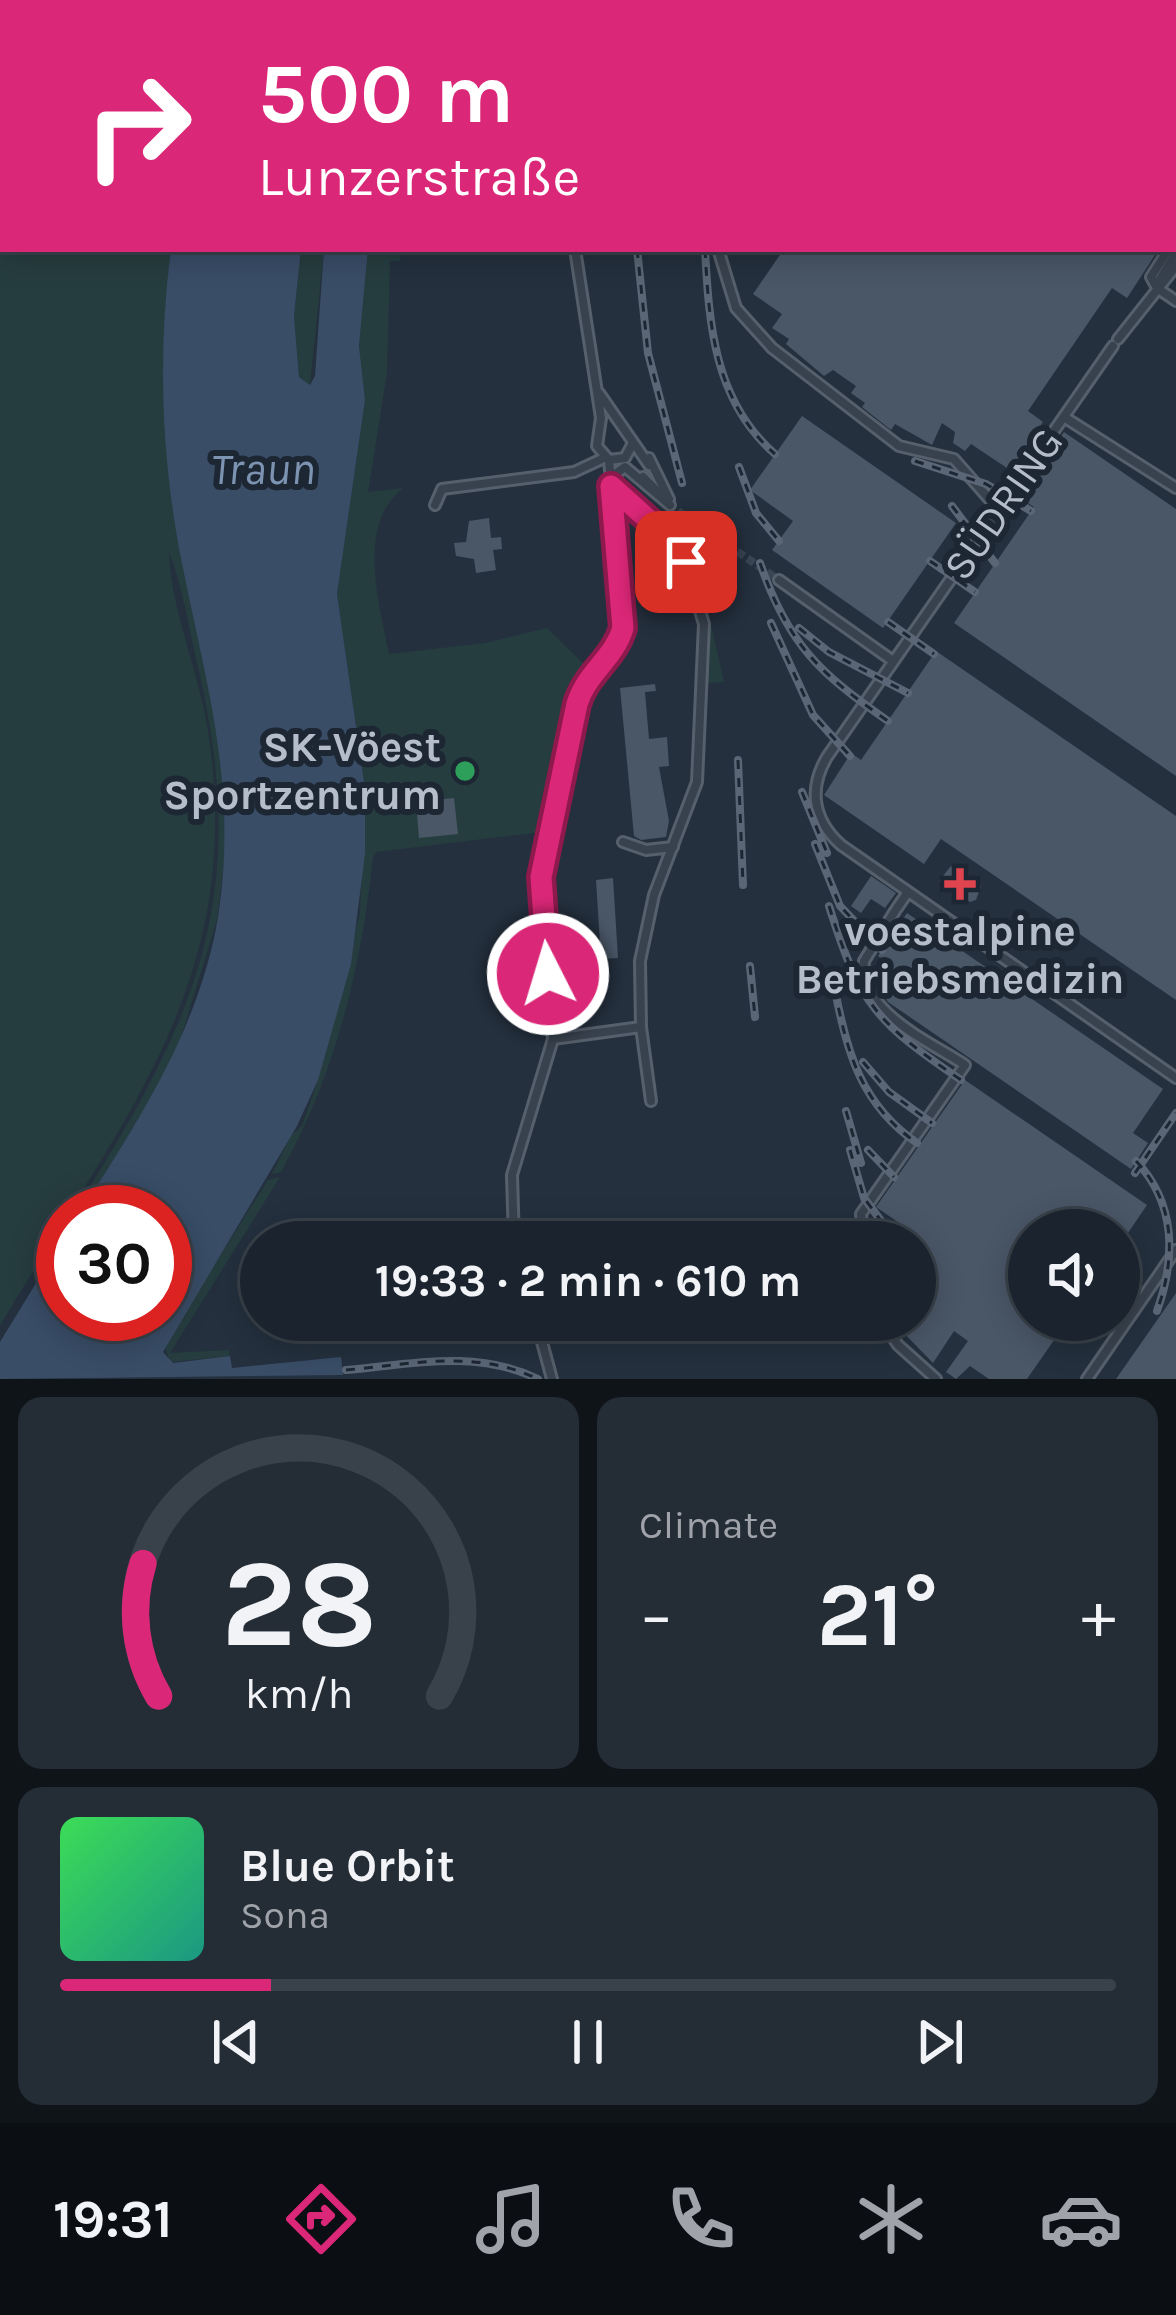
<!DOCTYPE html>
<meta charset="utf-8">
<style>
:root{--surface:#1b242e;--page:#242c36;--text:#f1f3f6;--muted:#a0a4aa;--line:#39414a;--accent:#db2777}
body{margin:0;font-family:Karla,sans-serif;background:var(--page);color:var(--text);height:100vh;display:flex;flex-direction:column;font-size:45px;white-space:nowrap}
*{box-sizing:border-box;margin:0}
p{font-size:39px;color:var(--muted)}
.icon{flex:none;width:66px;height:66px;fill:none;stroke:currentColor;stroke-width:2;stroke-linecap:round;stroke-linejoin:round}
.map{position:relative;height:1379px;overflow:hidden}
.side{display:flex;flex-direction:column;gap:18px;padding:18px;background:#0f1419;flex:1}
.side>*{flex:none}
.banner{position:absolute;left:0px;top:0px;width:1176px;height:252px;box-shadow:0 6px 30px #0003,0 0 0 3px var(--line);background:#db2777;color:#fff;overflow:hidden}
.fabs{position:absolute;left:1008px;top:1209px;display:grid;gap:24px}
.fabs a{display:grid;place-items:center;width:132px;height:132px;border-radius:50%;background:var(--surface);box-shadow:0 6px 30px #0003,0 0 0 3px var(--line);font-size:60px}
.speed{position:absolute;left:36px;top:1185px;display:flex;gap:24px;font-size:60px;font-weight:700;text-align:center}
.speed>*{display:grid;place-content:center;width:156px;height:156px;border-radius:50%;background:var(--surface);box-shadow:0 6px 30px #0003,0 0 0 3px var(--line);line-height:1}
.speed .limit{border:18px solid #d22;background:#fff;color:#111}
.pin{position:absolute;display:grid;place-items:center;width:102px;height:102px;color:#fff;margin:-51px;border-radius:24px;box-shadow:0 6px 18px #0006}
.me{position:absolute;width:132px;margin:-66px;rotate:355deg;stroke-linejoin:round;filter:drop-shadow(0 0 9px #0008)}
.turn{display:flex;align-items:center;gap:42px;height:252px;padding:0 60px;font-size:54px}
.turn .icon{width:156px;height:156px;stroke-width:2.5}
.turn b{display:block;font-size:84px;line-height:102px}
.big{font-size:90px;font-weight:700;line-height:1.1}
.side .tile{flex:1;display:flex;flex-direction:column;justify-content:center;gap:18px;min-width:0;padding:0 42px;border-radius:24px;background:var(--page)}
.side .dial{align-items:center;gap:0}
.dial svg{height:312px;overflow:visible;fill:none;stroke:var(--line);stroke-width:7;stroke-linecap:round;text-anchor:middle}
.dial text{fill:var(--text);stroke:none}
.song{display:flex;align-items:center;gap:36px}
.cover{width:144px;height:144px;border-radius:18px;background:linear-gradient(135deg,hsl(130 70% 55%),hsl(170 70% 35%))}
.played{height:12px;border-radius:6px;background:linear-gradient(90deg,var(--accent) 20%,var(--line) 20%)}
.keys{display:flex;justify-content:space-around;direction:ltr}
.heat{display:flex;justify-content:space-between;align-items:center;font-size:66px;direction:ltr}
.side .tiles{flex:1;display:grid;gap:18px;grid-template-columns:1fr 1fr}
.tile:last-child{grid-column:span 2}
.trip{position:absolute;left:240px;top:1221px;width:696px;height:120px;border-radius:60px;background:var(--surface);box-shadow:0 6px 30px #0003,0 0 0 3px var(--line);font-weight:700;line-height:120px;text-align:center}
.tabs{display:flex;height:192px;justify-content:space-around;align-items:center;background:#0b0e12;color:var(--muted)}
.tabs .icon{width:84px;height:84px}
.tabs .on{color:var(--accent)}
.tabs b{font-size:54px;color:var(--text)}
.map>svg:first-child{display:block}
</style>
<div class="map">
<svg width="1176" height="1379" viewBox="0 0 1176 1379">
<rect width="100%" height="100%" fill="#24303e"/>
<path fill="#263d3f" d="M0 0H224L3 3V249H171L165 317 219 722 226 848 217 920 181 1037 154 1094 81 1212H74C196 1019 252 899 198 667 189 630 183 587 169 552 171 612 199 671 208 731 238 927 170 1053 69 1212H63V1223L0 1325Z
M301 249H324L310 385 299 377 294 316Z
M368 249H401L400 261H390L387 373 368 492 403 488C356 525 379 603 389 654L485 643 547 628 586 666 574 682 542 832 376 852 373 857C361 969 336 1073 281 1172L272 1174 291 1135 302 1126 318 1080 360 913 365 789 337 594 365 400 359 346Z
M623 479 691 537 724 682 708 683V621L688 552 618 489 615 480Z
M280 1177 170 1353 229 1350V1356L170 1362 164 1345 268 1180Z"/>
<path fill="#394d67" d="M171 249H301L294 316 299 377 310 385 315 376 324 249H368L359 346 365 400 337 594 365 789V854L351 964 318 1080 297 1126 163 1352 173 1363 230 1356 232 1368 341 1357 343 1375 0 1379V1342L63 1239V1314H165V1212H80C139 1121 200 1026 218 917 239 782 204 678 179 548 161 450 158 348 171 249Z"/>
<path fill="#4a5767" d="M784 249H1159L1127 298 1112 288 1028 411 1043 422 1010 470 971 444 965 451 953 443 955 432 942 423 932 445 895 424 891 430 862 407 865 403 851 393 856 386 833 370 824 376 786 344 789 339 772 328 782 314 753 294Z
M802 416 956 523 883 628 772 550 793 521 750 490Z
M1064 432 1176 509V776L954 623 1034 507 1019 497Z
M489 518 491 538 501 537 502 549 493 550 496 570 476 573 474 559 456 556 454 543 466 542 469 521Z
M936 651 1176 816V1000L941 839 924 864 824 795 851 753 861 760Z
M655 684 656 691 645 692 649 739 667 737 669 766 659 767 669 821 666 837 641 840 634 836 620 688Z
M454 798 458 834 419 838 416 802Z
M951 866 981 886 976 900 970 902 939 881Z
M871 876 896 893 885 908 871 899 861 913 851 906Z
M613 878 618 958 601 959 596 880Z
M907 913 1163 1089 1133 1133 1148 1143 1131 1169 888 1002 877 985 891 965 878 956Z
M965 1080 1147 1205 1119 1246V1230H1029V1320H1068L1027 1379H989L970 1366 956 1379 946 1372 968 1341 954 1331 933 1363 892 1321 915 1320V1242H903L911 1231 876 1207Z
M1176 1293V1379H1116Z"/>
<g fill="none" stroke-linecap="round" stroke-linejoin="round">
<path stroke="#3a4553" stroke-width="8" stroke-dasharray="8 4" stroke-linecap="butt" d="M678 511 779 580"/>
<g stroke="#56606c" stroke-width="14">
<path id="minor" d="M544 0V3
M517 3 519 0
M1173 230 1176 232
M1173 243 1176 239
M718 249 736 308 772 348 899 446 954 459 998 509
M1159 281 1176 253
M1157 288 1151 277 1169 249
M1157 288 1176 301
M1118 339 1176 266
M1113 346 827 757C808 789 813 820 841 845L1176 1078
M599 393 649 465
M1064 417 1176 488
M649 458 669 499
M609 460 625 458 632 445
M611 477 625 467 670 505
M643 477 659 493
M612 487 681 551 704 624 697 782 654 895 640 961 641 1027 651 1101
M435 505 442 489 574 472 604 458
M779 580 893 661
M623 842 646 850 673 847
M897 908 908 892
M553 1039 641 1027
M514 1242 512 1175 553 1039 542 868 582 687 617 646 624 628 609 460 597 446 601 418 575 249
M864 1242 861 1214 965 1065C929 1041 859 1012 864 961L895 911
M536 1320 552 1379
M881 1320 898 1345 936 1379
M1087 1379 1176 1250"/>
</g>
<g stroke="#56606c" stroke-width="16">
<path id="tertiary" d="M1141 0 1145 3
M1173 22 1176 24"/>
</g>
<use href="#minor" stroke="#38424e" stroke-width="8"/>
<use href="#tertiary" stroke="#38424e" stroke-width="10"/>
<g stroke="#5a6675" stroke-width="8">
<path id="rail" d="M624 0V3
M719 0 720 3
M853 0 857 3
M1173 223 1176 226
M637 249 648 353 682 483
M705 249C709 324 714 401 775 454
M783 249 784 250
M915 461 986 484 1031 511
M739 467 756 513 779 541
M952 506 995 563
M930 561 975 592
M760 563C788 644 819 673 888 721
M888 622 934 654
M771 623 813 715 850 756
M799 628 829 652 908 693
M738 760 743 885
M802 792 827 853
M815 844 840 906 882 950
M829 906C860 1005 876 1022 961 1080
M750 966 755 1017
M835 990C847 1054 862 1105 917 1143
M863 1062 889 1092 932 1123
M846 1111 861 1163
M850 1150 864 1198 897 1242
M868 1150 894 1177
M1136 1161C1176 1203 1176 1258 1157 1311
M1135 1173 1176 1113
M346 1370C412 1364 476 1349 538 1379"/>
</g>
<use href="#rail" stroke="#1d2733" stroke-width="3" stroke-dasharray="9" stroke-linecap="butt"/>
</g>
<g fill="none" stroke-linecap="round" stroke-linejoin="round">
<g stroke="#8e194d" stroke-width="30">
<path id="route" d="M548 974 541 877 577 704C586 673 614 659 623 628L611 486 674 543 686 562"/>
</g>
<use href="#route" stroke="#db2777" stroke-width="21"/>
</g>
<circle fill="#2e9e5b" stroke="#1d2733" stroke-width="4.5" cx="465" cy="771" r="12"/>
<path fill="#e0444e" stroke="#1d2733" stroke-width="4.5" d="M954 866h12v12h12v12h-12v12h-12v-12h-12v-12h12z"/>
<g text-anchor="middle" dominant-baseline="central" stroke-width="12" stroke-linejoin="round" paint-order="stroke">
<g font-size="42" fill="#b4bdc9" stroke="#1d2733">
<text transform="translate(1003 504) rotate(-55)">SÜDRING</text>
</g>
<g font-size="42" font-weight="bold" fill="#b4bdc9" stroke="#1d2733" text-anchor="end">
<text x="441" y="747">SK-Vöest<tspan x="441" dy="48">Sportzentrum</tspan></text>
<text x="960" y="931" text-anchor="middle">voestalpine<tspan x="960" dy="48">Betriebsmedizin</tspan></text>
</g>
<g font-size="45" font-style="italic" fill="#7c93b1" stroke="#1d2733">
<text x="263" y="469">Traun</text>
</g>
</g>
</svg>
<div class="fabs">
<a><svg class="icon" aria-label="sound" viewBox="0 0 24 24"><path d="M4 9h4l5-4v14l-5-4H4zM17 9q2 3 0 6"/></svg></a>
</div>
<div class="speed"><div class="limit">30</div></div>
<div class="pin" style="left:686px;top:562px;background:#d93025"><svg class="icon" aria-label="arrive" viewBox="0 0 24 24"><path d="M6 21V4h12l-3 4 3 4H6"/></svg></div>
<svg class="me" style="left:548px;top:974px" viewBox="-20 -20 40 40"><circle r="17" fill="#db2777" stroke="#fff" stroke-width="3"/><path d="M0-11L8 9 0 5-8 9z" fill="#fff"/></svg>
<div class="trip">19:33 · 2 min · 610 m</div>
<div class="banner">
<div class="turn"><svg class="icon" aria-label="right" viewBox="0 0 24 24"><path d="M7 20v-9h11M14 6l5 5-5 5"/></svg><div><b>500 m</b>Lunzerstraße</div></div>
</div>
</div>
<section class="side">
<div class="tiles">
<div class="tile dial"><svg viewBox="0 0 100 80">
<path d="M14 69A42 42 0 1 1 86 69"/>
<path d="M14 69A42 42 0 0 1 10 35" stroke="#db2777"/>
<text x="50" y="56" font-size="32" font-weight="700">28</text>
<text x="50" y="72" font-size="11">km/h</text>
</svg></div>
<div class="tile"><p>Climate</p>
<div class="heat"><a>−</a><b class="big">21°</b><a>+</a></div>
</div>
<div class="tile">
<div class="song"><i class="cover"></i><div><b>Blue Orbit</b><p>Sona</p></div></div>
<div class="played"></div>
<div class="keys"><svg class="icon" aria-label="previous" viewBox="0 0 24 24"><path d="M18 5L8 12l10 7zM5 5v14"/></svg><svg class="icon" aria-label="pause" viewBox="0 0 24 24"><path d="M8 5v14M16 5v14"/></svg><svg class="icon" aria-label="next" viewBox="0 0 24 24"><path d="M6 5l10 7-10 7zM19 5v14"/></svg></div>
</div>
</div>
</section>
<nav class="tabs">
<b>19:31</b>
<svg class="icon on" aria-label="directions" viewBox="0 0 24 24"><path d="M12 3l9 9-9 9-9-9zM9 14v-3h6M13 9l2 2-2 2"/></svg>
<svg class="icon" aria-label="music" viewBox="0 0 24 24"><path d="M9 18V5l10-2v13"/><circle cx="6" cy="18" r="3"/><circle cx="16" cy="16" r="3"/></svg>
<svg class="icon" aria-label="phone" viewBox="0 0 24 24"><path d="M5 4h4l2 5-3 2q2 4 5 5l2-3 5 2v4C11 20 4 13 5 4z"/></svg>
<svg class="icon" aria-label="climate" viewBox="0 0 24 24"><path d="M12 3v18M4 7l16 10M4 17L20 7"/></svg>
<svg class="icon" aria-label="car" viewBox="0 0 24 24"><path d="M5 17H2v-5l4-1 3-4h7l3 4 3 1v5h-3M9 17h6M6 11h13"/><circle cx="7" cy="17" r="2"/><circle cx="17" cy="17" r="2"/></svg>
</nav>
